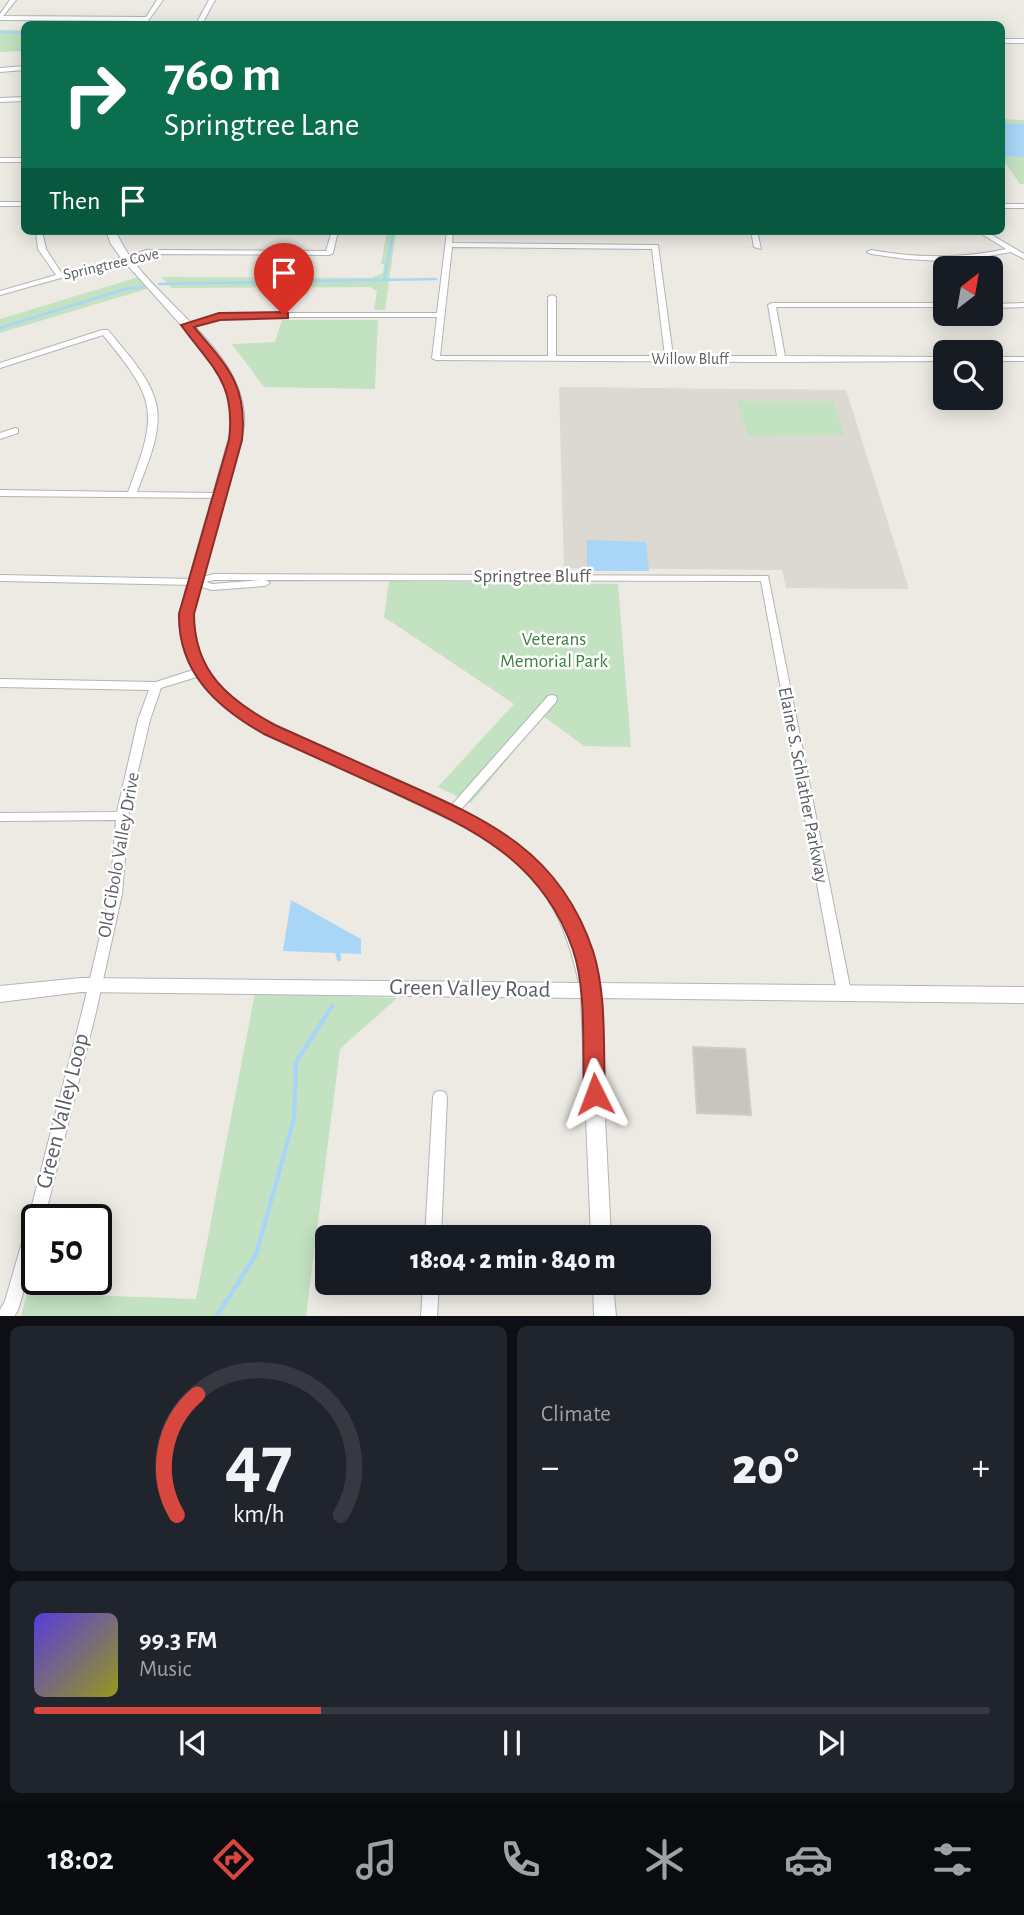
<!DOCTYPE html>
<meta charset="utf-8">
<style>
:root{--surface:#171b24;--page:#20242c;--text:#f1f3f6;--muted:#9ea1a6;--line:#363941;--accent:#d8473e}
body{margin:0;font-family:"Alegreya Sans",sans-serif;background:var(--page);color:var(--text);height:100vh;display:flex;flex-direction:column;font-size:26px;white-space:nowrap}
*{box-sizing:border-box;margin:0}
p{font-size:23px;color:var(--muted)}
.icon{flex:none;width:38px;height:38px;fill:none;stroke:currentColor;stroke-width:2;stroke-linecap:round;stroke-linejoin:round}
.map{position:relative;height:1316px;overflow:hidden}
.side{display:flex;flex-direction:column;gap:10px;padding:10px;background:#0d0f14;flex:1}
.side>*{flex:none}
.guide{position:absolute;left:21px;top:21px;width:984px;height:214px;border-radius:10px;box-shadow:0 4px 18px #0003;background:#0b6e4f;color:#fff;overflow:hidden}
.needle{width:46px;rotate:31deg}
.controls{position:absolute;left:933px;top:256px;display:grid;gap:14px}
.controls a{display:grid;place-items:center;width:70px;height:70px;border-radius:10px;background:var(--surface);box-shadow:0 4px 18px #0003;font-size:35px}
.speed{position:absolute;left:21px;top:1204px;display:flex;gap:14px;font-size:35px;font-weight:700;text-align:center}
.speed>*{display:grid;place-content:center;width:91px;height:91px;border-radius:50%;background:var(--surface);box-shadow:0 4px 18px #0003;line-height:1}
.speed .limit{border:4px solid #111;border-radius:10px;background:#fff;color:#111}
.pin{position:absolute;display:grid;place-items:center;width:60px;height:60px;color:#fff;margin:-72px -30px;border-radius:50% 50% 50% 0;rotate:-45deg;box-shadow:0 0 7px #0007}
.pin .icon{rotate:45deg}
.me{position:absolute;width:77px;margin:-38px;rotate:357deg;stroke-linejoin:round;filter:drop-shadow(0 0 5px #0008)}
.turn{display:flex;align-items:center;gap:24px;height:147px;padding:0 28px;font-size:32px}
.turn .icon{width:91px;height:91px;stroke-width:2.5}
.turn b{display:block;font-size:49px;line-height:60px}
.then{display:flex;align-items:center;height:66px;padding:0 28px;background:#0003;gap:14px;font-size:26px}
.big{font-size:52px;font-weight:800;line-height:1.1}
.side .tile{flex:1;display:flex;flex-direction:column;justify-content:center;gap:10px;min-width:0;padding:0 24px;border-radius:10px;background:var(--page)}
.side .dial{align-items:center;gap:0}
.dial svg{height:182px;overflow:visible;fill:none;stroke:var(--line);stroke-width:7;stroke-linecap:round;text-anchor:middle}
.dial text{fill:var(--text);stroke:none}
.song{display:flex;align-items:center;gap:21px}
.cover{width:84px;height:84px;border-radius:10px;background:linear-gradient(135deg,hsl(250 70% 55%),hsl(60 70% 35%))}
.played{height:7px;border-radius:4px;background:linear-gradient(90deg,var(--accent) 30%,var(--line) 30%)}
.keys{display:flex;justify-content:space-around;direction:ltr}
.heat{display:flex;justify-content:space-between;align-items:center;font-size:38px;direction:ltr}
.side .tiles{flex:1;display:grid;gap:10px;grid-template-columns:1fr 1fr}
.tile:last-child{grid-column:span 2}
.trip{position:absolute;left:315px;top:1225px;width:396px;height:70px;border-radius:10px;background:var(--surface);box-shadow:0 4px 18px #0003;font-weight:800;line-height:70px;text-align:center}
.tab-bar{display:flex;height:112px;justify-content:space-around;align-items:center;background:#090b0e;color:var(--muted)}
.tab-bar .icon{width:49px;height:49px}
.tab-bar .current{color:var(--accent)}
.tab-bar b{font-size:32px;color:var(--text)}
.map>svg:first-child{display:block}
</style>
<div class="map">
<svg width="1024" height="1317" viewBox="0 0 1024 1317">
<rect width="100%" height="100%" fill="#eceae3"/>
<path fill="#dcd9d2" d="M559 387 846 390 909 589 786 588 782 570 564 568Z"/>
<path fill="#c3e2c2" d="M0 30H24V51L0 52Z
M1001 119 1024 120V184H1020L1001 157Z
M387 231H396L385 310H374L377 291 370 287 172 288 161 277 372 278 383 273 384 264H381Z
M142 276 153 287 0 333V319Z
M282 320H378L375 389 264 387 232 344 275 342Z
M737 401H833L844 435 748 436Z
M389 581 618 584 631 747 584 746 543 716 471 803 438 787 514 704 384 617Z
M255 993 397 998 340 1049 306 1316 21 1317 27 1293 196 1299Z"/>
<path fill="#a9d6f6" d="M1001 123 1024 124V157L1004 156 1001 152Z
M587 540 646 542 649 571H591L587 566Z
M291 900 361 939V954L283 951Z"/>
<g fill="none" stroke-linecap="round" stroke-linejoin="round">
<path stroke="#a9d6f6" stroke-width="2" d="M0 32 24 33"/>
<path stroke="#a9d6f6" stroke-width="2.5" d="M384 280 394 231
M159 284 436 279
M0 328 125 289 143 287"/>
<path stroke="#a9d6f6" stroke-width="4.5" d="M337 950 339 959
M216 1317 256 1255 294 1118 296 1062 332 1006"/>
</g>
<path fill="#c8c5c0" stroke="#d1ccc2" stroke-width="2" d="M693 1047 745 1049 751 1115 697 1113Z"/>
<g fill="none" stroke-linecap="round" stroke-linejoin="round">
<g stroke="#b1b4b7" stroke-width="2">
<path id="street" d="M10 0H16L3 16 146 17 157 0H163L148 21 0 20V14Z
M24 66V70L0 72V68Z
M24 97V101L0 102V98Z
M0 158H24V162H0Z
M0 202H24V206H0Z
M1001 204H1024V208H1001Z
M36 231H42L46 249 62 274 147 250 326 251 332 231H338L333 253 329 255 147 254 0 295V291L56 275 38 249Z
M447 231H453L452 243 658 245 673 356H777L768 305 772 303H945V307H776L785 356 945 357V361L782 362 436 360 432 358 437 317H233L187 327 183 325 187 323 233 313H437ZM452 247 652 249 665 356H556V297L552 295 548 297V356H440Z
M751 231H757L761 249 754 247Z
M977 231H985L1024 254V259L1011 252 977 258 942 261 906 259 871 254 867 252 871 250C916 258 961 259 1006 249Z
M1024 303V307L990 308V304Z
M102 330H108C126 353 152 378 157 408 161 436 146 467 137 492L219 493 224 496 222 498 0 496V490L128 492C158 413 158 401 103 335L0 368V363Z
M990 357H1024V361H990Z
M15 428 18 429V433L0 439V433Z
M214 574 768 576 851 992 849 996 844 998 839 996 837 992 761 581 266 580 270 583 265 586 212 590 195 585 0 581V575L195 579ZM214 580H261L212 584 206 582Z
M199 668 204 672 203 675 161 688 150 720 129 809 122 894 96 1012 44 1220H37V1246L18 1310 14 1317H0V1310L5 1301 25 1232 82 1012 110 894 116 820 0 821V813L117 812 138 720 149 690 0 687V679L156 682Z
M552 695 556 696 557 699 556 702 457 814H449L447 811 449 808 548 696Z
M440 1091 445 1092 447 1097 441 1237H425L433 1097 435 1092Z
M423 1283H439L437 1317H421Z"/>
</g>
<g stroke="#b2b6b9" stroke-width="2">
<path id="secondary" d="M209 0H215L202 24H196Z
M1001 39H1024V43H1001Z
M106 231H116C142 298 250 346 244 427L193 614C195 638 199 660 214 679 245 718 298 736 342 756 386 776 431 796 474 817 549 861 577 898 597 983L1024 987V1003L599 998 611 1237H591L581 998 81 992 0 1002V986L81 978 579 983C561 901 534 868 463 826L248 723C205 694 183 667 179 614L232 427C236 380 201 348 173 316 156 297 139 278 122 259L111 244Z
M593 1283H613L616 1317H594Z"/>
</g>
<use href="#street" fill="#fff" fill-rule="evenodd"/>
<use href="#secondary" fill="#fff" fill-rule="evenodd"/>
</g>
<path fill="#d8473e" stroke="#8c2e28" stroke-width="2" d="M284 312 288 313V318L220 320 194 327C227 366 248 385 242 440L194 614C194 672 229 700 275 725 317 744 360 763 402 782 490 821 560 852 593 951 607 995 603 1048 605 1094L602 1101 595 1104 587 1101 584 1094C582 1051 587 991 573 950 542 859 471 828 390 791 348 772 306 753 264 734 216 707 178 672 179 614L229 440C236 382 212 368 181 325L219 313Z"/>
<g text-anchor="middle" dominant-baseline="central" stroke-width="5" stroke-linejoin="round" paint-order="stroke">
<g font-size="16" fill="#5b5f62" stroke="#fff">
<text transform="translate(111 264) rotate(-13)">Springtree Cove</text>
<text x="690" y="359">Willow Bluff</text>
</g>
<g font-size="19" fill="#5b5f62" stroke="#fff">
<text x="532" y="576">Springtree Bluff</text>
<text transform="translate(803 785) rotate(79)">Elaine S. Schlather Parkway</text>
<text transform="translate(119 855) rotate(-80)">Old Cibolo Valley Drive</text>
</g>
<g font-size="19" fill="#3d803f" stroke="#fff">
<text x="554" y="639">Veterans<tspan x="554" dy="22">Memorial Park</tspan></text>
</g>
<g font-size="23" fill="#5b5f62" stroke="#fff">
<text transform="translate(470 989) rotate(1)">Green Valley Road</text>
<text transform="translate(63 1111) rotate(-76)">Green Valley Loop</text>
</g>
</g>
</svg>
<div class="controls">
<a><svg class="needle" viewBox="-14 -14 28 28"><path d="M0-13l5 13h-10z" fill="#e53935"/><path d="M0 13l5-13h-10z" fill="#9ea1a6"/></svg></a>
<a><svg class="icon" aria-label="search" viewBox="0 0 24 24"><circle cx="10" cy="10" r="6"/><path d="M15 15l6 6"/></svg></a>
</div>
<div class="speed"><div class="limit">50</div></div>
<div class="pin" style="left:284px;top:315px;background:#d93025"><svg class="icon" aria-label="arrive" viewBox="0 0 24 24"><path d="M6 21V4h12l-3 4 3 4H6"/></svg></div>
<svg class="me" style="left:595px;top:1094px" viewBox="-20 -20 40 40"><path d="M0-17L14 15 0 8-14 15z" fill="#d8473e" stroke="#fff" stroke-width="4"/></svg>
<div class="trip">18:04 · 2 min · 840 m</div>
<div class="guide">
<div class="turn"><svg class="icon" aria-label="right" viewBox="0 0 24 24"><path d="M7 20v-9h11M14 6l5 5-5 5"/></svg><div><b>760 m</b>Springtree Lane</div></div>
<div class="then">Then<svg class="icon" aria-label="arrive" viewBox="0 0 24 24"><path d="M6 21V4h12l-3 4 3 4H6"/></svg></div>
</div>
</div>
<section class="side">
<div class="tiles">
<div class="tile dial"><svg viewBox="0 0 100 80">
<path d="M14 69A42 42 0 1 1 86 69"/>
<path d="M14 69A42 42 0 0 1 23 16" stroke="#d8473e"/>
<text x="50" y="56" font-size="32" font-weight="700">47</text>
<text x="50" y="72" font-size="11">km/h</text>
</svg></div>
<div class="tile"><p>Climate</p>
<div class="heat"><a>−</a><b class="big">20°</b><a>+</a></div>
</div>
<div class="tile">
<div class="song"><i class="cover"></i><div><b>99.3 FM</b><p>Music</p></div></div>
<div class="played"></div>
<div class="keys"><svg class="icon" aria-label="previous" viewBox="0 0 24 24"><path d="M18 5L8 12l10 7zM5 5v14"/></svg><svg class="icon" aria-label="pause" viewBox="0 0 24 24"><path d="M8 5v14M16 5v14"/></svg><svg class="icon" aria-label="next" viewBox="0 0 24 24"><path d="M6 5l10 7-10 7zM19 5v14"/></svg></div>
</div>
</div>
</section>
<nav class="tab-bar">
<b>18:02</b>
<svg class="icon current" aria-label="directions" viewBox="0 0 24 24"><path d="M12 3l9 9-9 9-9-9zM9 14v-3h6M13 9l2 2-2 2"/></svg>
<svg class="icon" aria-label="music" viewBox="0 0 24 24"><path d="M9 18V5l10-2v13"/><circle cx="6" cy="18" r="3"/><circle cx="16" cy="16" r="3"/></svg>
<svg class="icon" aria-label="phone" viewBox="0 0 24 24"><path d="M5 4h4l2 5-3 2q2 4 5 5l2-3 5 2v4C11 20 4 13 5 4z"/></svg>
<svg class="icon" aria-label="climate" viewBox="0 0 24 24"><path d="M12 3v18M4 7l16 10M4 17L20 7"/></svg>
<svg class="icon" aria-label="car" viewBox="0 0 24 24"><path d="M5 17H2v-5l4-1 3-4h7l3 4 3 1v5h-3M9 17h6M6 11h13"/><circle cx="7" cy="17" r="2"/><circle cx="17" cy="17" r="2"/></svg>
<svg class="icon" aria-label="filters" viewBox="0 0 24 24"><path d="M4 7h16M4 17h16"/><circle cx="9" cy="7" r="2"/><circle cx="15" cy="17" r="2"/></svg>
</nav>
